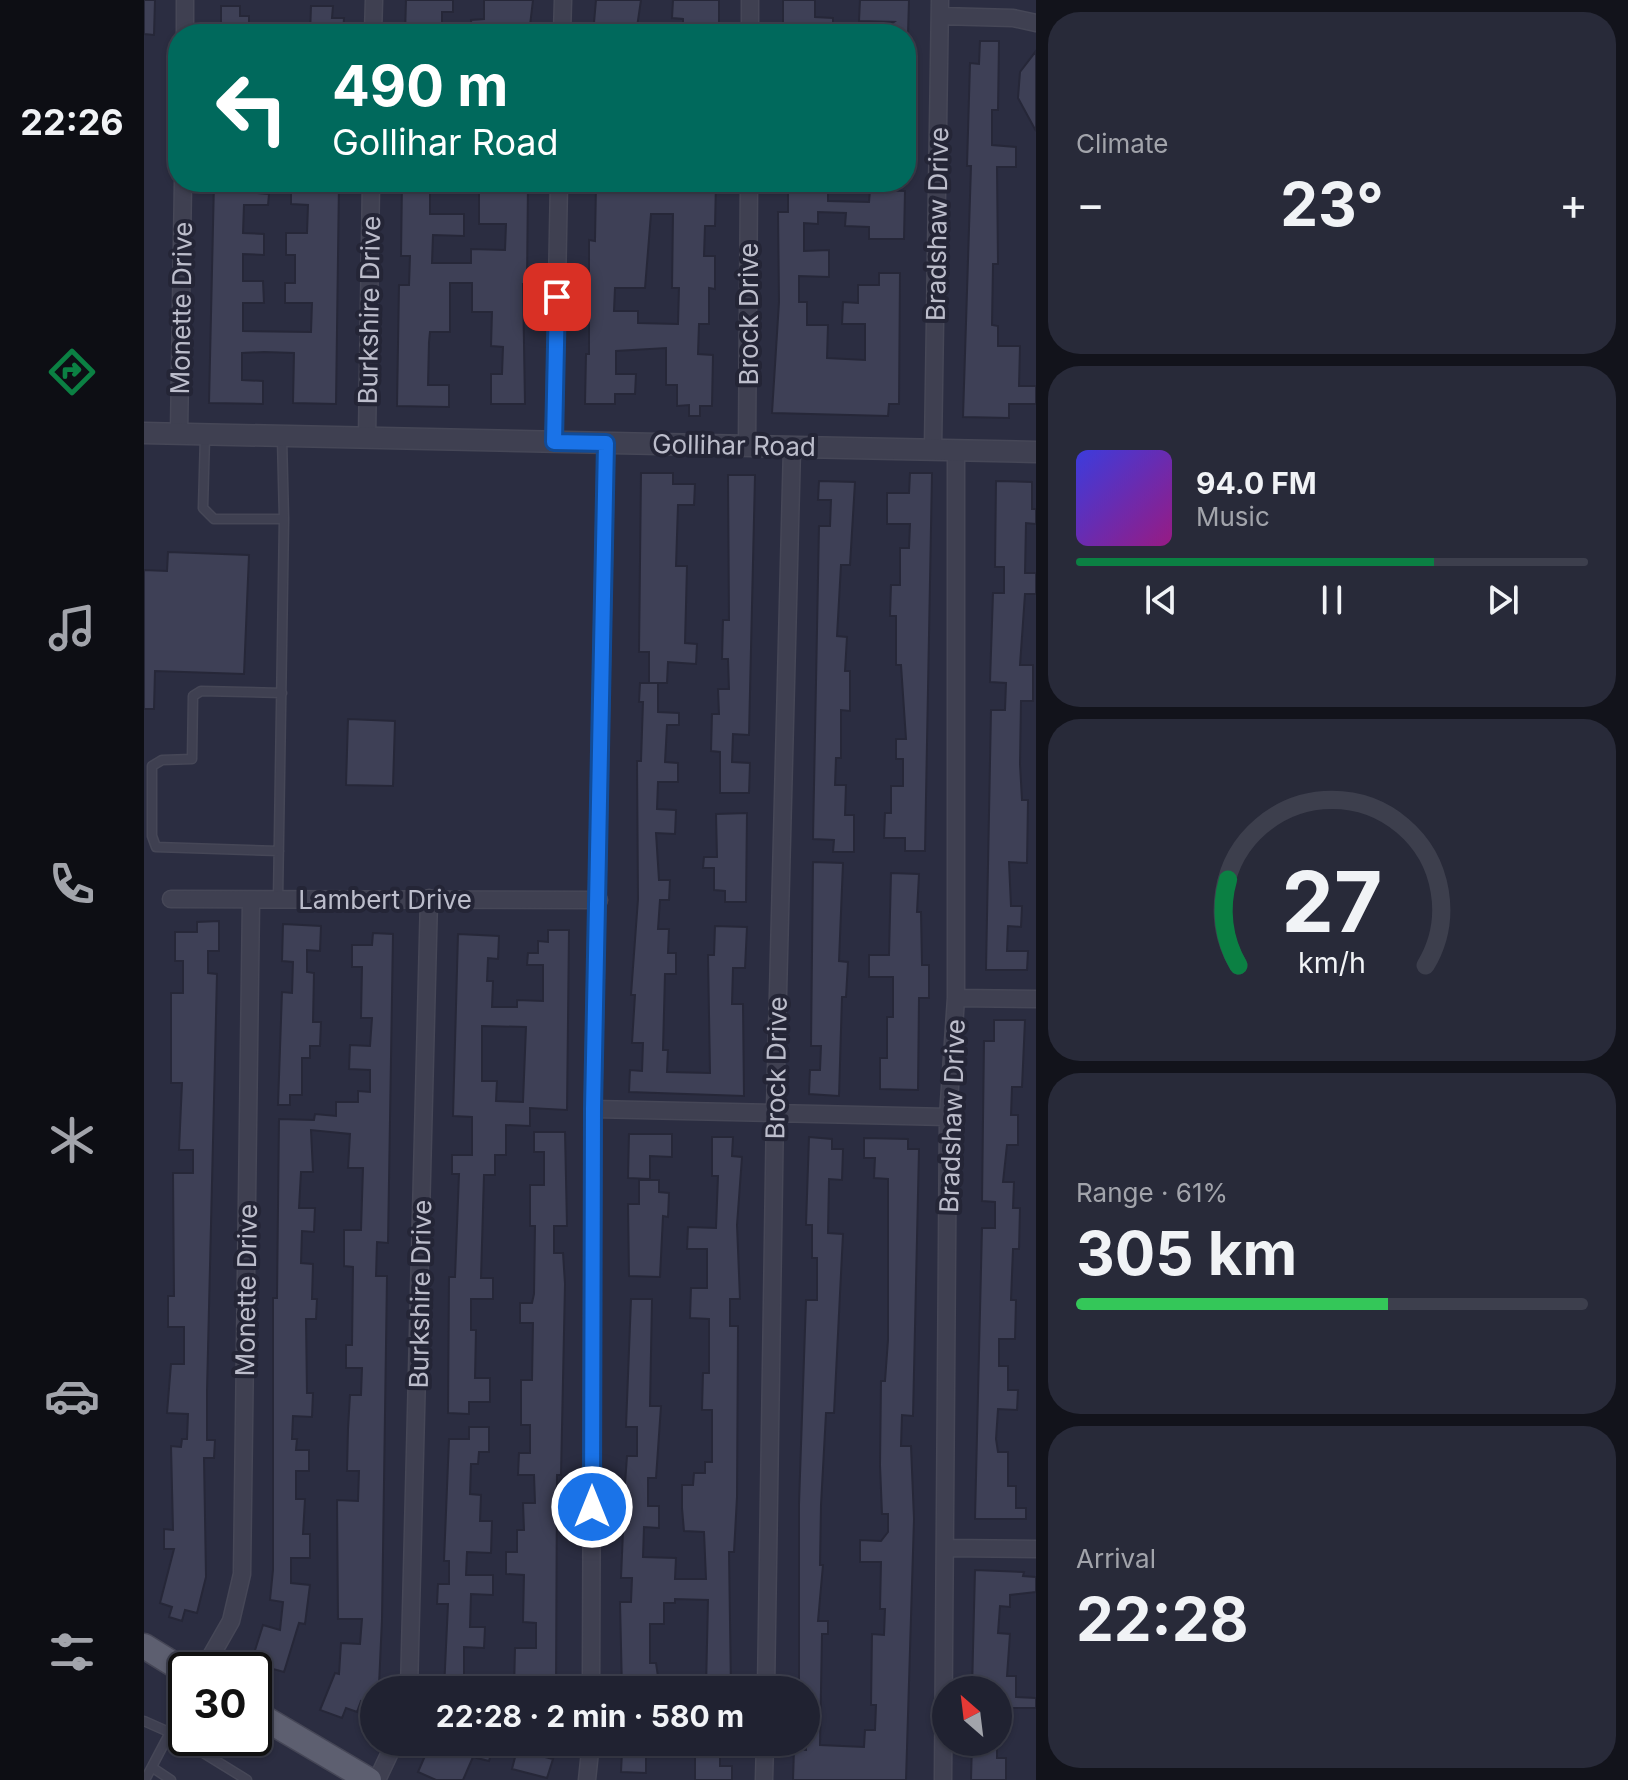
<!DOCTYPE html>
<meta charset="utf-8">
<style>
:root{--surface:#202231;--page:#282a39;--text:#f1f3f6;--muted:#a2a4ab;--line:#3d3f4d;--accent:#0b8043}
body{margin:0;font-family:Inter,sans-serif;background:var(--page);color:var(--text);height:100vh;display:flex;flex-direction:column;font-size:30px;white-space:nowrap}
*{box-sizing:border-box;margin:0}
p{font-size:26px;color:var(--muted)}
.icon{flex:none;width:44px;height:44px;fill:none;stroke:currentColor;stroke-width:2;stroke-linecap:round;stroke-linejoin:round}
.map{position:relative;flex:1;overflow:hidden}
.side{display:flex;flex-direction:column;gap:12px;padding:12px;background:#12131b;width:592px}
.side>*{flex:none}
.banner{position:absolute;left:24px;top:24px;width:748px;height:168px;border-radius:32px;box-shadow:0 2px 6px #0004,0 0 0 2px var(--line);background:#00695c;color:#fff;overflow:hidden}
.needle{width:52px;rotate:332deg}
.tools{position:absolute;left:788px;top:1676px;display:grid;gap:16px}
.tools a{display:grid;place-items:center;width:80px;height:80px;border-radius:50%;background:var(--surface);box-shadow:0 2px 6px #0004,0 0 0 2px var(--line);font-size:40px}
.speed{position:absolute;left:24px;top:1652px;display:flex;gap:16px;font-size:40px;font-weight:700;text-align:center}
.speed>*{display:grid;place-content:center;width:104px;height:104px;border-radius:50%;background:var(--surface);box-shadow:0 2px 6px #0004,0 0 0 2px var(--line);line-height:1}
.speed .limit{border:4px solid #111;border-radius:12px;background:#fff;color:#111}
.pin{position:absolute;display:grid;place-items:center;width:68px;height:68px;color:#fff;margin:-34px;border-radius:16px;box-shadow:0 4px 12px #0006}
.me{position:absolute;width:88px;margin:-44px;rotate:0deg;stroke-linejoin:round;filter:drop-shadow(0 0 6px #0008)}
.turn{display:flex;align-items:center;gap:28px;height:168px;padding:0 32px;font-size:36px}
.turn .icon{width:104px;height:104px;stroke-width:2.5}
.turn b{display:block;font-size:56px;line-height:68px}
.big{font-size:60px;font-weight:700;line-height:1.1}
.side .card{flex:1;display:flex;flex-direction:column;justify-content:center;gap:12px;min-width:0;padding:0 28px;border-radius:32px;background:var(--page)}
.side .dial{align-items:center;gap:0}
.dial svg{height:208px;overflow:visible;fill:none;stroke:var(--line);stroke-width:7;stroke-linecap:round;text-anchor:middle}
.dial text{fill:var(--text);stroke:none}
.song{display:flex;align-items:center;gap:24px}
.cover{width:96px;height:96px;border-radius:12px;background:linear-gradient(135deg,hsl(240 70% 55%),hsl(310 70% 35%))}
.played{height:8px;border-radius:4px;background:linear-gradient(90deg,var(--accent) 70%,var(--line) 70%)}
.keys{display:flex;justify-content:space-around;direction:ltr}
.heat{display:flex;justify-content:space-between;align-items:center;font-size:44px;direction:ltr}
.charge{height:12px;border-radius:6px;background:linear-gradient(90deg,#34c759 61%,var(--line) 0)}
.trip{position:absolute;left:216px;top:1676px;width:460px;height:80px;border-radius:40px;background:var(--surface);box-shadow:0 2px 6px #0004,0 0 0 2px var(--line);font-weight:700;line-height:80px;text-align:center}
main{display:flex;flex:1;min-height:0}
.tabs{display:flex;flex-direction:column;width:144px;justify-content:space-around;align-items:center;background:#0d0e14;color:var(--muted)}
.tabs .icon{width:56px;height:56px}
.tabs .current{color:var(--accent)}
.tabs b{font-size:36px;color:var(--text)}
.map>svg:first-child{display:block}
</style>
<main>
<nav class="tabs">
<b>22:26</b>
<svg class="icon current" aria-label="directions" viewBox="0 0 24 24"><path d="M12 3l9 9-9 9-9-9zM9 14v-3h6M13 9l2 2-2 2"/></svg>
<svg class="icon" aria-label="music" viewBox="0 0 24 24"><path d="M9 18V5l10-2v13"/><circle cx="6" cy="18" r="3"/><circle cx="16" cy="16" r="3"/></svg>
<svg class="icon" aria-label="phone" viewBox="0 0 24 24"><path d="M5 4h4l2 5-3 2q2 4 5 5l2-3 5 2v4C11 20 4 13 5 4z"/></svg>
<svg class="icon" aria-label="climate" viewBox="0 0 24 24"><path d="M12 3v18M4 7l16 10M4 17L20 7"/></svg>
<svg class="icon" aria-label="car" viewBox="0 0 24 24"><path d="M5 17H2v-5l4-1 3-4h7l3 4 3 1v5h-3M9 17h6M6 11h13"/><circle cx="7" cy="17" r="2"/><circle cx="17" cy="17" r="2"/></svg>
<svg class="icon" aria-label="filters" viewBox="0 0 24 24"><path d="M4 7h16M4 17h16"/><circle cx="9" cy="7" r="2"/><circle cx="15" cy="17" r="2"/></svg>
</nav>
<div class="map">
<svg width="892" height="1780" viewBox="0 0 892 1780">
<rect width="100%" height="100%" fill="#2b2d41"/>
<path fill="#3e4056" stroke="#262738" stroke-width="2" fill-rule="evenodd" d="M0 0H11L10 35 0 34Z
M262 0H309V12H298V34H261Z
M340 0H389L385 34H328L327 20 340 19Z
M452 0H497L492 34H449Z
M529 0H575V34H539V19L528 18Z
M639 0H671V17L689 18V34H639Z
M716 0H765L764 34H733L750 22 715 21Z
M77 6H96V16H105V34H77Z
M167 6H189L188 18H200L199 34H166Z
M836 41H855L854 110H848V145L872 147V167H853L854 264H849L848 325 854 326V346H876L875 386H892V404H865V418L819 417 827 166H823L826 63 835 64Z
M892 51V131L874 98 876 72Z
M70 182H114V193L125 194 124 205H100L99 233 120 234V255L99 254V281H119L120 303H99V331L167 332 168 303H141V283H151V255H142V233H163L164 205 147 204V182H195L192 404 149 403 150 353 120 352 98 353V380L119 381V404L65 403Z
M258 182H286V214H320V236L289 235 288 263H327V249L361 250 362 224H335V188H360V182H384L383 284H379L381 404H347V374H358L359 347 347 346 348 312H328V283H306V332H286L285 342 284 385H305V407L253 406 255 285H265L266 256H257Z
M503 182V192L540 193V182H572L571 226H561L560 256H571V289L565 288V324H555L554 354 569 355 568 406H556V416H545V405L533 406V385H522V348L472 351V374H492L491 394H471V404H441L442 354H445V240L451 241 452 184ZM507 214H529L528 288H535L534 324 494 323V311H470L471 288H501Z
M644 182H684V201L725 202 726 190 761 191 760 239H725V227L701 226 702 213 674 212V224L660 223V251L685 250V277L655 276V302H663V325H684L683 358 721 360V324H698L699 302 714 303V285H735V273H756L755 404H745L744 416 628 413 635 302 634 212H644Z
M497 473H529V484H551L550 505H534L532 566H543L541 643 553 644 552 664 524 662 523 683H505V652H495Z
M766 473H788L781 851H761V838H740L741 813H747V786H759V759H752V739H762L757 665H752V616H746L747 585H756V548H765L766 524H743V493H765Z
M584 475H611L605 735 589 734 588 762 606 763 605 793H576V752L567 751 568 714H575L574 689H585L584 659H578L579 620H585Z
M675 481 711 482 706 565H697L693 636 703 637 701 671H706V711L697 710V758H692L691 785H702L701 815H710V852H689L690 840 669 839 675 526H686L687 500H674Z
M852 481 888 482V509H892V524L882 523 881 573H892V594H881L876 665H889V701H877L876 764 878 800H884L883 863 865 862 867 906H878L877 927 864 926 863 951H884L883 970H842L847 710H861L862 683 846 682 849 593H860V567H851Z
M24 552 105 555 100 674 11 671 10 709H0V570L23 571Z
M496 683H514V712L535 713V725H523L521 762 534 763V782H514L513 809 532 810 531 834 512 833 515 880H526L525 900H516L514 929H525L524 953H532V974H521L519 1050H524L523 1072 566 1073 564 955H570L571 926 603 927 601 968H589L588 1004H599L600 1096 485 1092 486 1070 498 1071 499 1043H488L491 995H487L494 899 493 761H497L499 702H495Z
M204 719 251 721 249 786 202 785Z
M603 813 602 902H581V891L570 890V868H559L560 857H573L572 814Z
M669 862 699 863 695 961 704 962 702 997H698L695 1096 665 1094 666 1070H676L677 1046H667Z
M747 873 775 874 773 912H777L778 965H785V998H775L774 1090 736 1089V1058H743V1017H749V977H725V955H745Z
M75 921V951H64V973L73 974 63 1391V1440H71L70 1458H60L62 1577 53 1613 41 1610 38 1621 25 1617 28 1607 16 1603 30 1549H20V1529L29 1530 27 1446 37 1447 38 1439H43L44 1414 23 1413 27 1364H40V1327H24V1296H30L29 1173H49V1150H35L38 1083H27V993H39V961H31V932H53V922Z
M139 924 177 926 176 951 163 950V972L170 973 169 1022H177L176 1046H166V1058H158V1095H146V1105H134L138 992 148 993 149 962 138 961Z
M404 930H425L423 1110 386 1108V1126L362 1125V1155H351V1175H340L337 1278H349V1299H327V1330H332L331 1378H346V1402H325V1414L304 1413 305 1277H311L315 1174H308V1155H328V1117L309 1116 314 934 355 936 354 959 344 958 343 981H349L348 1007H373V1000L399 1001V965H383L384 953H394V941L404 942ZM338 1026 382 1027 379 1102 352 1101 353 1081H338Z
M229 933 249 934 244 1243 233 1242 232 1276H243L238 1619 235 1685 230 1690 228 1705 217 1701 213 1712 202 1708 198 1718 176 1710 191 1673 195 1674 197 1643 216 1644 218 1619H194L193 1500 214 1501 215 1471H203L204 1429 206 1395H217L218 1368H202V1345H208L209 1267 200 1266V1230H217L219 1168H204L206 1134 167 1130 169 1172H157L155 1208H171L170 1232 158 1231 157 1263 169 1264 168 1299H173L172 1319H162L163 1393H169L168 1417 149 1416 148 1439H153L152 1450H165V1471H152V1499H161L159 1534H166V1558H147V1583L166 1585 161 1624 155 1623 140 1672 107 1663 119 1625 136 1630 139 1602 126 1600 129 1570V1298H133L135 1119 170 1120 171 1114 192 1116V1102H214V1091L226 1092V1070L205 1069 206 1045 226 1046 228 1018H217L218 967H208V945H228Z
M850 1020H881L878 1087H868L867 1115H874V1145H863L859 1182H870L869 1208H876L875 1249H869L867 1300H872L871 1339H855V1366H864V1390H874L873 1410 854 1409 852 1439 854 1452H864V1486H872V1508H882V1519H831L838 1228H851V1202L838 1201 840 1041H850Z
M390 1132H421L423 1226H410V1253H419L421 1284 417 1475H413L412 1690H370L371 1648H392V1623L379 1622 380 1575 362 1574V1552H373V1530H380L379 1503H391L390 1475H374L375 1453H386V1425H377V1380H388L389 1323H376V1303H388L390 1294 391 1226H386V1185H400V1152H390Z
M485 1134H528V1157L506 1156V1179L484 1178Z
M568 1137H589L588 1156 598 1157 593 1225 596 1299H586V1326H594L593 1497 590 1552H585L587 1690 562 1689 564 1600 531 1599V1603H520V1624H506V1663H512L516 1690H478L476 1602H487L488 1578H477L481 1484 483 1456H493V1427H482L487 1299H508L506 1406H517L512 1478H504V1506H515V1528L500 1527 499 1557 532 1558 531 1579H562L560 1532 540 1531 538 1508V1485H549L550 1473H561V1462H568V1410H558L559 1373H565V1319L546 1318 547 1288H563V1249H543L544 1227 572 1228 574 1176H568Z
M665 1137 688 1139V1149H699L698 1180 685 1179 684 1233 699 1234 690 1413H682L677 1505 676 1565H679L674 1621H684V1634H678L676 1745 720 1747 721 1730H731L732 1705H727L728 1634 740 1635 741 1609H736L737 1562H716V1540L737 1541 744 1532V1514H738L736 1465 737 1381H741L744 1340V1179L730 1178 731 1158H720V1138L764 1139V1149H775L769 1416 758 1415 757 1446H767L770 1519 762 1780H649L650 1749 662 1750V1690H655V1504L662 1300H673V1258H668V1225H662Z
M495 1180H515V1192L525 1193 524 1217 519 1216 516 1277 485 1276 484 1204H495Z
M325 1427H345V1452H335L334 1464H327L326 1494 337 1495 336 1521H348L347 1553 323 1552 322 1575H349V1595L327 1594 326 1627H341L340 1648 320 1647V1690H300L304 1604H293L294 1584H305V1561H300L305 1439H325Z
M831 1570 880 1572 879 1576 892 1577V1592L866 1595V1607L856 1606 854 1633 866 1634 863 1676H872V1697L892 1698V1708H854V1690H828Z
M287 1742H313L329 1749 330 1742 350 1744 345 1761 329 1757 319 1780H292L274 1772Z
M375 1742H401L397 1756 409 1759 403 1778 368 1769Z
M470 1742H515V1753H502V1773L477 1772 478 1752H470Z
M828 1742H853V1758H862V1780H827Z
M564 1743H576V1766H588V1780H551V1754H564Z"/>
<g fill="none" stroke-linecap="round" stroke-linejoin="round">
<g stroke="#464757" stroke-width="11">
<path id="service" d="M61 436 59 508 70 519H140L138 438
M135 851 12 847 8 836V766L18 760 48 759 49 696 57 691 138 693
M134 900 140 519
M0 1721 27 1733 103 1780
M9 1768 27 1780
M1 1780 42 1702"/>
</g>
<g stroke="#464757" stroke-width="19">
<path id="minor" d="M796 16 869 18 892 23
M41 34V0
M229 34 230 0
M418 34 419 0
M606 34V0
M35 434 39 182
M223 438 227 182
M410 442 415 182
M603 446 605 182
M789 449 796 0
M27 899 455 900
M812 998 892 999
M449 1109 804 1117
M802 1548 892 1549
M59 1670 87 1621 98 1574 107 900
M265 1690 285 898
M447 1690 449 1109 462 443
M622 1690 631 1111 648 447
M233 1780 251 1742
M443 1780 447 1742
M620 1780 621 1742
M799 1780 804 1117 812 998V451"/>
</g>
<g stroke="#464757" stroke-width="23">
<path id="tertiary" d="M0 433 892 452"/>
</g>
<g stroke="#464757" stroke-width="27">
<path id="primary" d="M0 1646 42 1672
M110 1712 225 1780"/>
</g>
<use href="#service" stroke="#3f4051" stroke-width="8"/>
<use href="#minor" stroke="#3f4051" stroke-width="16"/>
<use href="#tertiary" stroke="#3f4051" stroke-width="20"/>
<use href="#primary" stroke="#5d5f70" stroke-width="24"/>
</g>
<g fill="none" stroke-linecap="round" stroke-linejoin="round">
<g stroke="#114b97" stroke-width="20">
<path id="route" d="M413 297 410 442 462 443 449 1109 448 1507"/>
</g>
<use href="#route" stroke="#1a73e8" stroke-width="14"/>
</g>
<g text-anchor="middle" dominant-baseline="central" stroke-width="8" stroke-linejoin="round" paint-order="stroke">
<g font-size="26" fill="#bcbdcb" stroke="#242536">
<text transform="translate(793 224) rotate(-89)">Bradshaw Drive</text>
<text transform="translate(37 308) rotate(-89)">Monette Drive</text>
<text transform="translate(225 310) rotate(-89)">Burkshire Drive</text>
<text transform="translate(604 314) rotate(-90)">Brock Drive</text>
<text transform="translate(590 445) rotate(1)">Gollihar Road</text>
<text x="241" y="899">Lambert Drive</text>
<text transform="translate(632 1068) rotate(-89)">Brock Drive</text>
<text transform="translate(808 1116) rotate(-88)">Bradshaw Drive</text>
<text transform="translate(102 1290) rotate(-89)">Monette Drive</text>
<text transform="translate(276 1294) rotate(-89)">Burkshire Drive</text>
</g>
</g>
</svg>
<div class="tools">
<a><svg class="needle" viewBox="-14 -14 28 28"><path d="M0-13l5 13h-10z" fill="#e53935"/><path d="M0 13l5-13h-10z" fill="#a2a4ab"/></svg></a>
</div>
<div class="speed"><div class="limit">30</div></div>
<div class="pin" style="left:413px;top:297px;background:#d93025"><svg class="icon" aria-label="arrive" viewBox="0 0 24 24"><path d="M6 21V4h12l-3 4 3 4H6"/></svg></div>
<svg class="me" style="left:448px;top:1507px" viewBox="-20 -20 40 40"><circle r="17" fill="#1a73e8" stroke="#fff" stroke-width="3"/><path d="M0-11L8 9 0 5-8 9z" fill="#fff"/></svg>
<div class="trip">22:28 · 2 min · 580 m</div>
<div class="banner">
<div class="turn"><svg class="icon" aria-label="left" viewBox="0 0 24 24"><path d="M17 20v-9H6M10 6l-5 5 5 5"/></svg><div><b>490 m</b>Gollihar Road</div></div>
</div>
</div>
<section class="side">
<div class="card"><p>Climate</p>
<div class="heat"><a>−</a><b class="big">23°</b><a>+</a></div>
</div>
<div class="card">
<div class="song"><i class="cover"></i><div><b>94.0 FM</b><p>Music</p></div></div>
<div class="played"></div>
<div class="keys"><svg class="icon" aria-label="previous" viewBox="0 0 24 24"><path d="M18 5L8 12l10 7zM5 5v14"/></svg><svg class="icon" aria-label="pause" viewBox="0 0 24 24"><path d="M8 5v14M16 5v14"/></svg><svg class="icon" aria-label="next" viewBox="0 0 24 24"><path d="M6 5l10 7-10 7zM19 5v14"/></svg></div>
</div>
<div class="card dial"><svg viewBox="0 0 100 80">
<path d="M14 69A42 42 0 1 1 86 69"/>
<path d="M14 69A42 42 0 0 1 10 36" stroke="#0b8043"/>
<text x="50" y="56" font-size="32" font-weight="700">27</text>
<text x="50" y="72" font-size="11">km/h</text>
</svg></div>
<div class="card"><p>Range · 61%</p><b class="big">305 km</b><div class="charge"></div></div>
<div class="card"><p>Arrival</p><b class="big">22:28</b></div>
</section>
</main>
